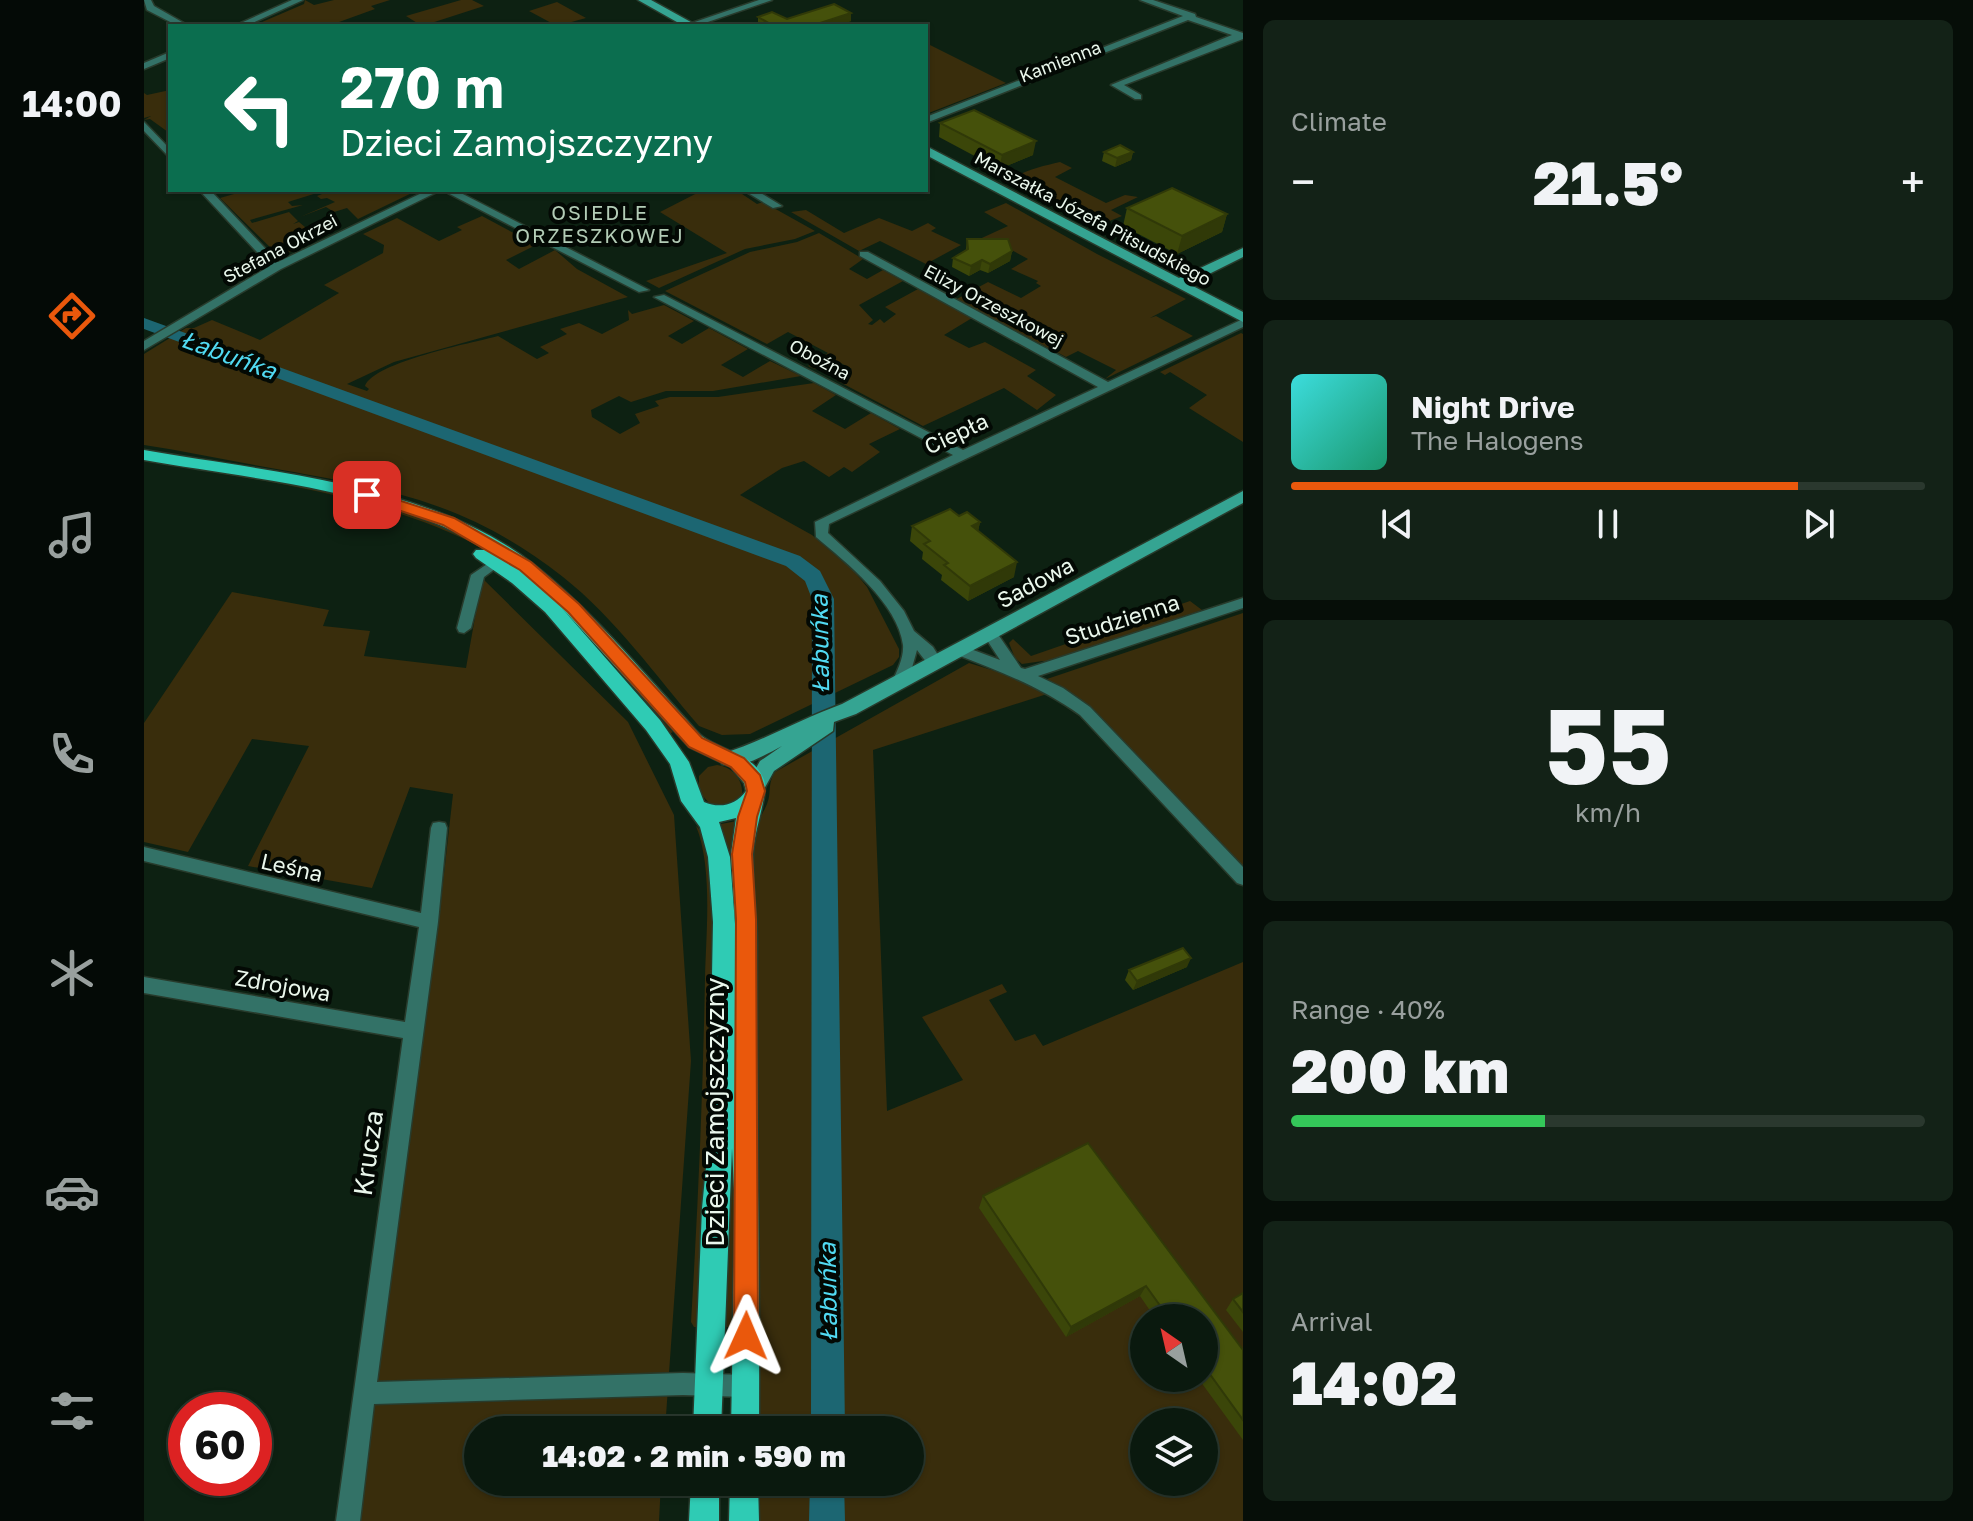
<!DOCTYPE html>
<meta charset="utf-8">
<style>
:root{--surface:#0a190e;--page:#132217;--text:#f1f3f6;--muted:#99a09e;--line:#2a382e;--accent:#ea580c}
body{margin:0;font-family:"Golos Text",sans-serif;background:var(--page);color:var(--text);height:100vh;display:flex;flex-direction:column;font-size:30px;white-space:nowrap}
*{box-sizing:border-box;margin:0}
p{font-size:26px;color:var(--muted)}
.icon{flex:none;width:44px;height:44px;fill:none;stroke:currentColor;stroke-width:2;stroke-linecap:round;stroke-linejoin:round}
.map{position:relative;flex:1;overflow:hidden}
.details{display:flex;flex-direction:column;gap:20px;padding:20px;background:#060e08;width:730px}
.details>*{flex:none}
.guide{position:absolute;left:24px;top:24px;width:760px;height:168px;border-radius:0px;box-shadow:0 2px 6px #0004,0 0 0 2px var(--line);background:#0b6e4f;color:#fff;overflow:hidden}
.needle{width:52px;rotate:326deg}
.buttons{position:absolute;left:986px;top:1304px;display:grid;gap:16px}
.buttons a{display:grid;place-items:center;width:88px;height:88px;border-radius:50%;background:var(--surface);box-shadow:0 2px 6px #0004,0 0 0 2px var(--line);font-size:40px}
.speed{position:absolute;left:24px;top:1392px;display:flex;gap:16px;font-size:40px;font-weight:700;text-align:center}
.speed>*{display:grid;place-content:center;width:104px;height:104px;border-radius:50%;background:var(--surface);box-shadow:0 2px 6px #0004,0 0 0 2px var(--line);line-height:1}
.speed .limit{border:12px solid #d22;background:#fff;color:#111}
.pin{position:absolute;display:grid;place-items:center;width:68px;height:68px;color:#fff;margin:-34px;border-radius:16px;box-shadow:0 4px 12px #0006}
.me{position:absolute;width:88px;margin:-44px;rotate:1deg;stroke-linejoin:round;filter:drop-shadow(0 0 6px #0008)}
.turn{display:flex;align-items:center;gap:28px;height:168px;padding:0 40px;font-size:36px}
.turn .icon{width:104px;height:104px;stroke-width:2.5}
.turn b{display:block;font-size:56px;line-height:68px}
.big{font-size:60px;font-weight:800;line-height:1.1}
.details .widget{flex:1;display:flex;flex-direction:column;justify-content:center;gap:12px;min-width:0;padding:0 28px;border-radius:12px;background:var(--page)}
.details .dial{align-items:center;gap:0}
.dial b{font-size:104px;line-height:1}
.song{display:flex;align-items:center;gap:24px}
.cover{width:96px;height:96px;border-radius:12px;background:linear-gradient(135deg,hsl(180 70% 55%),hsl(160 70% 35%))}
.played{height:8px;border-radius:4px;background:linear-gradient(90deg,var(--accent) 80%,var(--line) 80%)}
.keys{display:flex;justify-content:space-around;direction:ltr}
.heat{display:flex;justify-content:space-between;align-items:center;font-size:44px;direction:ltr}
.charge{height:12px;border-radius:6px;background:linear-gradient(90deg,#34c759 40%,var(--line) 0)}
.trip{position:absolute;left:320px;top:1416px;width:460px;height:80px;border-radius:40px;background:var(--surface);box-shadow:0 2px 6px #0004,0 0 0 2px var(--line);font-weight:800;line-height:80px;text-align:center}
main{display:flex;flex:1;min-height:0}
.tabs{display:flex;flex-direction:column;width:144px;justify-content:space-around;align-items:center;background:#040a06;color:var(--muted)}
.tabs .icon{width:56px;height:56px}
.tabs .selected{color:var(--accent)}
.tabs b{font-size:36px;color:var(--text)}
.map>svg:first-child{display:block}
</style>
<main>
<nav class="tabs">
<b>14:00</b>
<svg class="icon selected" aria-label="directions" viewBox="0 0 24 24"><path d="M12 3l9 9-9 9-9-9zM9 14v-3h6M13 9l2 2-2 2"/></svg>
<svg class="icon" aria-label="music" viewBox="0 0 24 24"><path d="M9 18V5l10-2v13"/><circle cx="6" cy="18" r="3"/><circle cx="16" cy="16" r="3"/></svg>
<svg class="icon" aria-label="phone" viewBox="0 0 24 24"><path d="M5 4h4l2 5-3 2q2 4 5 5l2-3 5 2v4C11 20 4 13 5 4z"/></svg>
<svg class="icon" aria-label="climate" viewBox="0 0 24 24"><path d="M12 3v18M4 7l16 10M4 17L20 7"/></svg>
<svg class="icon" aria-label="car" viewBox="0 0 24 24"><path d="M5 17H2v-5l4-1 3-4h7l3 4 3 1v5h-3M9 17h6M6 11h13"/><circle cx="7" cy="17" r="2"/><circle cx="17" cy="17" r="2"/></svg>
<svg class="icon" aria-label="filters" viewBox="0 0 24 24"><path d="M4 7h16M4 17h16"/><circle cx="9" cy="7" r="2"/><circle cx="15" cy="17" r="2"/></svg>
</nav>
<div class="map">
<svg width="1099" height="1521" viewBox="0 0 1099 1521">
<rect width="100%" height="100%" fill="#0d2112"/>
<path fill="#392d0c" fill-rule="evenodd" d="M161 0 170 5 190 0H246L227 6 231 9 184 26H109L160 4Z
M317 0H328L340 6 278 26 262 16Z
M413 2 442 18 413 26 385 11Z
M782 43 862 83 782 114Z
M26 90V131L24 132 6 119 0 120 7 116 0 118V93L3 95Z
M916 162 928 168 911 177 962 203 981 195 994 197 967 210 978 216 953 226 866 180C880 170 899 166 916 162Z
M104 190H274L214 219 203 208 190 212 182 207 156 217 191 202 183 198 177 199 173 196 178 194 176 192 144 202 148 206 159 205 106 220 108 223 145 212 154 221 149 224 155 222 174 238 136 257 76 198Z
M559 190H592L613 204 619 202 671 231 651 239 601 249 515 288 502 281 583 253 516 212Z
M862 203 953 254 1042 299 1006 318 1012 316 1049 336 961 379 972 370 934 351 922 357 811 300 844 282 877 298 897 286 892 283 894 281 867 269 884 259 853 242H829L864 226 840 212Z
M662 210 700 233 735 218 768 231 784 223 792 228 787 231 817 245 782 264 736 241 715 251 647 212Z
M338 216 392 245 362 260 375 269 411 250 433 269 484 297 250 362 203 384 223 391 225 389 221 386C230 362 328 343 354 336L393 359 405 353 396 347 423 334 416 329 435 323 458 334 485 320 484 310 488 314 520 305 550 321 524 336 538 344 565 328 604 349 577 365 599 377 626 361 657 376 569 391H522L487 402 475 396 447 410 448 417 476 434 496 423 491 414 515 406 511 401 526 397H574L670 383 692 395 668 411 701 429 727 413 756 429 725 444 736 452 708 472 700 467 685 477 660 461 638 468 596 495 668 535 710 571 723 587 755 649V657L749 665 606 734 578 735 555 726C512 676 471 618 419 577 326 504 251 490 138 470 92 462 46 452 0 445V354L42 328H50L68 320 116 340 195 293 180 285 239 253 240 245 219 234 253 218 295 241 318 230 313 227Z
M675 233 719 259 705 269 723 279 739 270 759 281 715 305 729 320 724 324 728 325 736 319 740 323 752 314 741 307 774 289 828 318 800 335 825 348 841 342 892 370 883 376 912 395 893 410 860 388 779 426 692 380 708 369 689 359 671 369 664 366 684 353 644 332 623 344 521 291 606 252 653 242Z
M1097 333 1099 334V442L1045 408 1063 395 1026 372 1021 375 1016 372Z
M0 459 192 492 264 511 327 538 405 593 529 732 525 734 346 552C238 494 119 481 0 461Z
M338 578 484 722 530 815 547 1061 521 1430H334V1482H517L515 1521H211L294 927 309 794 266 787 228 888 104 866 165 746 108 739 44 852 0 842V723L88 592 185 610 179 626 226 631 220 656 322 668Z
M1046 601 1058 610 902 663 899 661 878 664 871 658 865 643 869 639 887 656Z
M1099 613V868L952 712 900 680Z
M825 663 861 674 903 694 729 750 743 1111 819 1080 778 1017 858 984 863 992 845 1000 871 1041 891 1034 899 1046 1099 962V1521H614V1482H766V1430H613L616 1265 609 836C612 822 618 816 623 804 628 792 623 785 631 772ZM1000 1318H1060V1378H1000ZM1000 1422H1060V1482H1000Z
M573 765C589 767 600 780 598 797L584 808 568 806 555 792V776L564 767Z
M593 821 592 1327H578L586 864 577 824Z
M552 826C588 851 559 1262 557 1327H550L547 1322C554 1207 559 1093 561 978 562 933 569 868 552 826Z"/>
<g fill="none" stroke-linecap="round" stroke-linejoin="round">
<path fill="#1c6672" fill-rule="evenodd" d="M0 318 656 556 676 571 690 599 701 1430H667L668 599 661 581 642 566 0 329Z
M666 1482H700L701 1521H665Z"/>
<g stroke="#283b2c" stroke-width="3">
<path id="street" d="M0 0H7L10 6 45 26H34L3 10Z
M148 0H159L102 26H90Z
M615 0H628L552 26 542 25Z
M996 0H1009L1051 14 1052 17 1099 33V39L980 85 997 95V99H991L967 85 1088 35 1044 20 782 123V117L1039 16Z
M26 52V58L0 69V63Z
M0 122 26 149V158L0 131Z
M55 190H66L134 262 284 190H297L137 269 0 350V341L126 266Z
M298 190H311L505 290 495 292Z
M599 190H612L638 206 629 208Z
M716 252H724L964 382 1099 319V327L685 524 684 533 736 581 760 611 770 631 789 647 799 663 796 667H786L773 650 764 682 756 687 748 682C753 671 760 658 759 645 754 604 702 562 672 537L671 522 809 455 510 297 520 295 819 450 954 387 716 256Z
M352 558 359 563 340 577 327 628 320 633 315 632 313 628 327 575Z
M1099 598V608L894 676 919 688 946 707 1099 867V885L1093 883 936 715C897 687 855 671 811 654L809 650 816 645 856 660 839 634 846 629 851 630 877 668 881 669Z
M295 822 301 823 303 828 294 922 233 1382 539 1373 601 1375 609 1378 612 1386 609 1394 601 1397 539 1395 230 1404 216 1521H192L259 1038 0 993V977L261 1022 275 927 0 861V847L277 913 287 828 289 823Z"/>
</g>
<g stroke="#283b2c" stroke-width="3">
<path id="secondary" d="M494 0H507L554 26H540Z
M782 146 1035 278 1099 248V257L1045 284 1099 312V322L782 155Z
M1099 491V503L712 714 690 722 689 731 630 771 619 791H605L602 786 616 761 638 746C621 755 597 770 578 764L575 759 578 754C619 741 657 719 698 704Z"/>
</g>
<g stroke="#283b2c" stroke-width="3">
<path id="primary" d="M0 450C124 472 288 484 389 564 445 608 492 664 540 717 546 723 552 732 559 737 579 752 610 753 620 780 625 792 609 835 609 854 608 884 613 914 613 944 612 1106 616 1268 615 1430H587L591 1210 588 1148 577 1430H549L558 1208 565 1137 569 922 564 857 556 827 537 801 526 764 502 730 401 612 368 583 332 558 329 554 332 550H343C253 491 106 479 0 460ZM416 606 545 747 587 767 600 783 602 791C592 805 576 809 560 802L545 762 516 720ZM592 818 587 854 591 919V924L586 857 575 822Z
M547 1482H575V1521H545Z
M586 1482H614L615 1521H585Z"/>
</g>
<use href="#street" fill="#337267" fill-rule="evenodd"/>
<use href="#secondary" fill="#35a492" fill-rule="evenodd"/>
<use href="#primary" fill="#2fcbb4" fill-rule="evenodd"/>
</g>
<path fill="#3b4609" d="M707 13V21L691 26H616L614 25V17L643 19Z
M796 123 889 155 855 169 795 137Z
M960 152H989L987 160 971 167 958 161Z
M983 208 1083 214 1078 232 1033 254 979 226Z
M823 239 868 251 866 261 844 273 836 270 825 276 808 267 809 258 822 250Z
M815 516 836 522 834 531 870 577 824 601 797 580 798 575 778 559 779 552 766 541 768 526Z
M1043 967 989 990 981 980 985 970Z
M944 1143 1099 1350V1440L1054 1378H1060V1318H1011L996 1296 922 1337 835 1208 839 1196Z
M1099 1293V1332L1082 1310 1089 1299Z"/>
<path fill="#303908" d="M707 13V21L691 26H667Z
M892 141 889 155 855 169 858 155Z
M989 152 987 160 971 167 973 158Z
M1083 214 1078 232 1033 254 1038 236Z
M868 251 866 261 844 273 846 264Z
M838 260 836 270 825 276 827 266Z
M836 522 833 537 828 526Z
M873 562 870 577 824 601 826 586Z
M1047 958 1043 967 989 990 993 981Z
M1002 1286 996 1296 922 1337 927 1327Z"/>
<path fill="#45510b" stroke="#303908" stroke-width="2" d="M690 4 707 13 667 26H630L614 17 628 12 643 19Z
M830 110 892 141 858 155 796 123Z
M976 145 989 152 973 158 960 152Z
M1028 188 1083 214 1038 236 983 208Z
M823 239H864L868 251 846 264 838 260 827 266 809 258 824 249Z
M806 509 815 516 823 512 836 522 828 526 873 562 826 586 800 565 804 563 780 544 786 541 768 526Z
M1039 948 1047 958 993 981 985 970Z
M944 1143 1099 1350V1420L1060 1366V1318H1025L1002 1286 927 1327 839 1196Z
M1099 1293V1312L1089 1299Z"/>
<path fill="#ea580c" stroke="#983908" stroke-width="2" d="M223 490 310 518 387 562 435 604 558 738 600 758 616 775 621 791 613 817 608 854 612 919 614 1336 611 1344 602 1348 593 1344 590 1336 592 919 588 854 594 817 603 791 601 782 587 767 545 747 424 612 376 570 299 525 218 498V491Z"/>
<g text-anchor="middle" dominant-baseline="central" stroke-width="8" stroke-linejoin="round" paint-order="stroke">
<g font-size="18" fill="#eaf7ec" stroke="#030904">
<text transform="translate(916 61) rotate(-21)">Kamienna</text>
<text transform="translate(949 218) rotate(28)">Marszałka Józefa Piłsudskiego</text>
<text transform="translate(136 248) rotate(-28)">Stefana Okrzei</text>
<text transform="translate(850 305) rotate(28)">Elizy Orzeszkowej</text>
<text transform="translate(676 359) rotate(28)">Oboźna</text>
</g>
<g font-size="20" letter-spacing="2" fill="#b3ccb6" stroke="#030904">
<text x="456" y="212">OSIEDLE<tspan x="456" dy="23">ORZESZKOWEJ</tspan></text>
</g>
<g font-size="22" fill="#eaf7ec" stroke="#030904">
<text transform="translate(812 433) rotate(-25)">Ciepła</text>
<text transform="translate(891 582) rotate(-28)">Sadowa</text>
<text transform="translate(978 619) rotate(-18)">Studzienna</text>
<text transform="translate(148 867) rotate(13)">Leśna</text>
<text transform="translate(139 985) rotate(10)">Zdrojowa</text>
</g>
<g font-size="24" font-style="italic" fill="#51daf2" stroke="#030904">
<text transform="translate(85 354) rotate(20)">Łabuńka</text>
<text transform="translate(675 644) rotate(-91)">Łabuńka</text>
<text transform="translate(683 1292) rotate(-91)">Łabuńka</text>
</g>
<g font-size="26" fill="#eaf7ec" stroke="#030904">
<text transform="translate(570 1112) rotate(-90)">Dzieci Zamojszczyzny</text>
<text transform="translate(224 1153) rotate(-82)">Krucza</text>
</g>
</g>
</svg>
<div class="buttons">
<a><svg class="needle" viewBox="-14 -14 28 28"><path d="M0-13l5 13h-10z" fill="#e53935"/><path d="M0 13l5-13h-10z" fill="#99a09e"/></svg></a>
<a><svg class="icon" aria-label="layers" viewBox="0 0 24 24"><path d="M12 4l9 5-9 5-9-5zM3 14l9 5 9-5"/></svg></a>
</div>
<div class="speed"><div class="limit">60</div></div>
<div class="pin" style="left:223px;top:495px;background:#d93025"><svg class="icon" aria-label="arrive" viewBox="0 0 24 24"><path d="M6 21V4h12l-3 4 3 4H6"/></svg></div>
<svg class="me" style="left:602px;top:1336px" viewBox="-20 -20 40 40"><path d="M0-17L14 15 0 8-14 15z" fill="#ea580c" stroke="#fff" stroke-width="4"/></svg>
<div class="trip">14:02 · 2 min · 590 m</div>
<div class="guide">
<div class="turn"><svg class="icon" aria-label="left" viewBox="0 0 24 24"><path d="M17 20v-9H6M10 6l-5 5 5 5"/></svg><div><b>270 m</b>Dzieci Zamojszczyzny</div></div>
</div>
</div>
<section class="details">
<div class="widget"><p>Climate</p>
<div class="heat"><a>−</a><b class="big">21.5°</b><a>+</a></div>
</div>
<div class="widget">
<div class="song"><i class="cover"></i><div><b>Night Drive</b><p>The Halogens</p></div></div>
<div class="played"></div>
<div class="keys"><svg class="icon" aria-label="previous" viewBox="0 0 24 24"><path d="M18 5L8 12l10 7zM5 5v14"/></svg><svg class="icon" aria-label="pause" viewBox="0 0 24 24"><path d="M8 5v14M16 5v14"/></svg><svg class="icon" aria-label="next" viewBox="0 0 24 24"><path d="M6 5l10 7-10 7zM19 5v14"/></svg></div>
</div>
<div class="widget dial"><b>55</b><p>km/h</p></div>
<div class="widget"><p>Range · 40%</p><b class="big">200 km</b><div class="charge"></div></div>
<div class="widget"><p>Arrival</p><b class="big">14:02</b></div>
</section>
</main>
